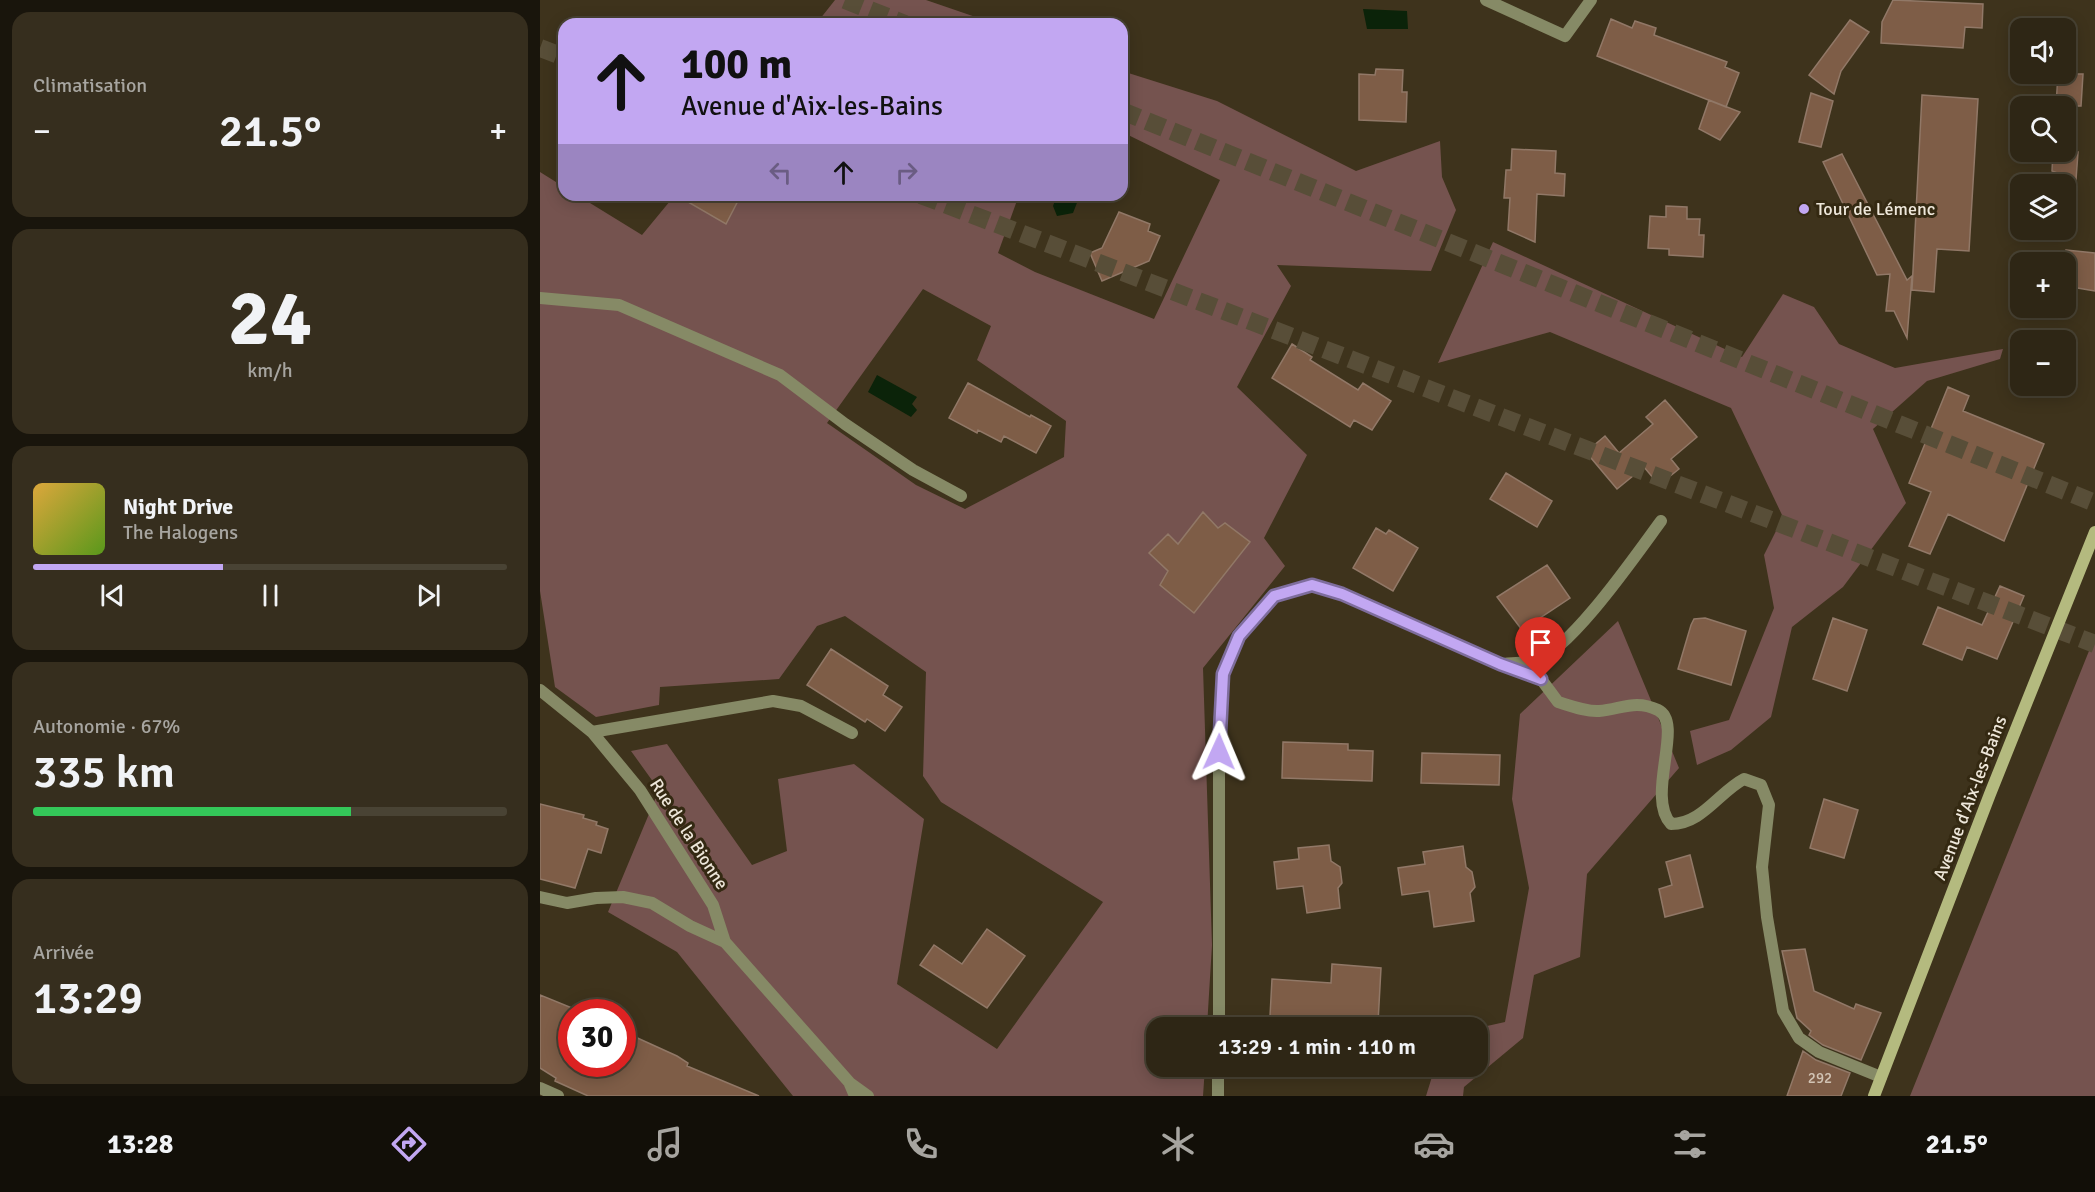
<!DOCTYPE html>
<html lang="fr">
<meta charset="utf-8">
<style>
:root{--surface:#2e2615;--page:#362e1e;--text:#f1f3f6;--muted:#a7a5a0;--line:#494334;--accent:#c2a7f2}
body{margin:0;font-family:Signika,sans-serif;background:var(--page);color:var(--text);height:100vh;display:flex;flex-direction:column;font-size:22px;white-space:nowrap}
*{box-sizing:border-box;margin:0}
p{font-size:20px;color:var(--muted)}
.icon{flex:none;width:33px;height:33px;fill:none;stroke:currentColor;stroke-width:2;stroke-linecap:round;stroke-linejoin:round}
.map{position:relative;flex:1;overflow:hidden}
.panel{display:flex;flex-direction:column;gap:12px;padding:12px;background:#19150c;width:540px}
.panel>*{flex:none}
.guide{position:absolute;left:18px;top:18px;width:570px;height:183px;border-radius:18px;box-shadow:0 3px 15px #0003,0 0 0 2px var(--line);background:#c2a7f2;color:#111;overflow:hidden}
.controls{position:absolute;left:1470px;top:18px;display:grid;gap:12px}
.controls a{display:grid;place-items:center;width:66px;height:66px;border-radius:12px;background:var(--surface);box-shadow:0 3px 15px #0003,0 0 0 2px var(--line);font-size:30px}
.speed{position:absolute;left:18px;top:999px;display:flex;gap:12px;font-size:30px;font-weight:700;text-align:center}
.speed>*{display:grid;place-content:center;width:78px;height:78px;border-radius:50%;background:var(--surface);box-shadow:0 3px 15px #0003,0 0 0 2px var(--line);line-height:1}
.speed .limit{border:9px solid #d22;background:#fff;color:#111}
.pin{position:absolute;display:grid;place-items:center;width:51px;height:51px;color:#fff;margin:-62px -26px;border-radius:50% 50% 50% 0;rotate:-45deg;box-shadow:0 0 6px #0007}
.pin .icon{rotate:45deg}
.me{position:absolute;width:66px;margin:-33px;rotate:1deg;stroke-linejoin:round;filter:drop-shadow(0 0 4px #0008)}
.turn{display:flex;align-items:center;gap:21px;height:126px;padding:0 24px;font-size:27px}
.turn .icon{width:78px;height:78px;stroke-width:2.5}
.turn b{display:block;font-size:42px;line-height:51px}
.lanes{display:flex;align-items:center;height:57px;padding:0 24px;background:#0003;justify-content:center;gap:30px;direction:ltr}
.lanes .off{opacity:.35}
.big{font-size:45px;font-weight:600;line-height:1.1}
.panel .tile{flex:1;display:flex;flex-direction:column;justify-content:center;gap:9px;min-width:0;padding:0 21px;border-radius:18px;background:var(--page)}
.panel .dial{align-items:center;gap:0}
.dial b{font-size:78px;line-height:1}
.song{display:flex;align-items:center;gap:18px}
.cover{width:72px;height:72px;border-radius:9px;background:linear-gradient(135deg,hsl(40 70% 55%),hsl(90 70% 35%))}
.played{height:6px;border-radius:3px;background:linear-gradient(90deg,var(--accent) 40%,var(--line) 40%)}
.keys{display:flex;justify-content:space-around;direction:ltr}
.heat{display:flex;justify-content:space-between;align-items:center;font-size:33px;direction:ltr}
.charge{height:9px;border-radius:4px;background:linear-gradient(90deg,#34c759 67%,var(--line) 0)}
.trip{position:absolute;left:606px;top:1017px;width:342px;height:60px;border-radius:18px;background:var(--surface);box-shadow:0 3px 15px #0003,0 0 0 2px var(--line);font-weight:600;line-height:60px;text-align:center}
.menu{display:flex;height:96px;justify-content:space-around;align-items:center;background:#120f08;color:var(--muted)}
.menu .icon{width:42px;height:42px}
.menu .current{color:var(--accent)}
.menu b{font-size:27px;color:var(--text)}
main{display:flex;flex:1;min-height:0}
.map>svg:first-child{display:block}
</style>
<main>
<section class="panel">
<div class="tile"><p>Climatisation</p>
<div class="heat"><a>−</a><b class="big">21.5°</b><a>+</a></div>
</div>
<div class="tile dial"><b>24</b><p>km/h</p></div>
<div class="tile">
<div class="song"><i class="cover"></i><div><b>Night Drive</b><p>The Halogens</p></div></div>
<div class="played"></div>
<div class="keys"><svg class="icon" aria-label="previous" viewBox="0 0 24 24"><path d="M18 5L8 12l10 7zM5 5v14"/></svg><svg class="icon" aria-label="pause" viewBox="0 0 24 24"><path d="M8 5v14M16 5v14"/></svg><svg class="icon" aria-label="next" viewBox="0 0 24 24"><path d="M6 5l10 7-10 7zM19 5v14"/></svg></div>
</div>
<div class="tile"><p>Autonomie · 67%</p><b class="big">335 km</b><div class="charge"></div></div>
<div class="tile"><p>Arrivée</p><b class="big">13:29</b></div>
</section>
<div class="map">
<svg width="1555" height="1096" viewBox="0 0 1555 1096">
<rect width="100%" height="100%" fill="#3e331c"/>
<path fill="#75534f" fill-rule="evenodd" d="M295 0H386L456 24H276Z
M582 71 677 101 816 171 900 141 902 177 916 210 891 271 737 265 751 286 697 387 767 455 724 538 745 566 663 668 672 945 667 1027 616 1028V1066L665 1067 663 1096H253L137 952 68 912 119 790 91 751 127 744 212 865 247 851 238 779 314 764 384 819 357 984 457 1049 563 902 401 802 383 776 386 672 305 616 277 626 239 679 120 687 119 705 56 717 15 687 0 591V172L24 187V195H37L102 235 135 195H479L458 253 495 272 614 319 680 180 582 132ZM383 289 451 326 437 360 526 421 524 457 425 509 376 485 287 423Z
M953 242 1202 357 1243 294 1274 307 1299 344 1355 368 1463 349 1460 359 1387 381 1333 429 1366 503 1303 587 1252 627 1231 717 1191 750 1157 765 1150 731 1189 720 1234 608 1224 555 1243 517 1191 408 1010 332 898 363Z
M1078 621 1139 768 1047 874 1040 957 994 975 983 1038 924 1087 923 1096H886L895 1067 938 1066V1028L965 1022 989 888 972 799 980 714Z
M1555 636V1096H1370Z"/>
<path fill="#0b2309" d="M823 9 867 11 868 29H827Z
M517 195H540L533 213 517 216 513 206Z
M337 375 377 397 372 404 377 410 371 417 328 392Z"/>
<path fill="#7e5d47" stroke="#917867" stroke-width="1.5" d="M1353 0 1443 4 1442 28 1425 27 1423 48 1341 43 1342 22Z
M1071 19 1092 28 1095 21 1116 28 1114 35 1187 62 1185 67 1199 73 1186 107 1057 56Z
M1310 20 1329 32 1301 71 1294 94 1269 75Z
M836 69 863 70 862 92H867L866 122 819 120V74L835 75Z
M1518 74H1543L1541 106H1516Z
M1271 93 1293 101 1281 147 1259 142Z
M1382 95 1438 99 1429 251 1397 249 1394 292 1372 290Z
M1169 100 1200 112 1180 140 1159 129Z
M972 149 1016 151 1015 173 1025 174 1024 196 997 194 995 242 968 230 970 198H964L966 170H971Z
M1513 152H1538L1536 180 1512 171Z
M1302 154 1367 280 1372 276 1367 338 1354 311H1346L1350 274 1337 275 1283 162Z
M136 195H201L186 224Z
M1126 206 1147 207V219H1160L1159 235H1164L1163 257 1129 255V249L1108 248 1110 216 1126 217Z
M579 212 610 224 608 231 620 236 609 261 562 281 550 253 562 248Z
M1526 250 1555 253V291L1526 286Z
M752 344 772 357 770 360 818 390 823 383 851 401 832 430 814 420 810 427 732 378Z
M428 383 490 417 491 415 511 426 496 453 464 436 461 442 438 430 437 433 409 418Z
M1408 387 1429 396 1423 411 1504 444 1464 541 1408 514 1390 554 1369 546 1391 492 1369 483Z
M1125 400 1157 437 1131 459 1139 469 1119 485 1104 467 1077 489 1046 452 1065 436 1079 453 1113 424 1106 417Z
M966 473 1012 501 997 527 950 499Z
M663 512 678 528 685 523 710 542 654 613 620 585 628 571 609 553 628 534 638 544Z
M836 528 846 534 849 530 878 548 853 591 813 568Z
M1007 565 1030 598 982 630 957 597Z
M1460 586 1484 596 1457 659 1427 647 1422 660 1383 644 1398 607 1442 625Z
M1165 618 1206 631 1191 685 1138 669 1151 625 1154 619Z
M1293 618 1327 630 1307 691 1273 679Z
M291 649 348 686 343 695 362 707 345 731 327 719 325 722 267 685Z
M743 742 808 744V750L833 751 832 781 742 778Z
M882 753 960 755 959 785 881 783Z
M1284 799 1318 810 1304 858 1270 848Z
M0 804 44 815 43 818 57 822 56 825 68 829 61 853 48 849 35 888 0 879Z
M789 845 791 861 800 867 802 883 798 888 800 908 767 913 763 886 737 889 734 862 759 859 758 848Z
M923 846 926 867 932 872 935 887 930 893 934 921 894 927 889 891 862 895 858 868 885 864 883 852Z
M1150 855 1163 907 1125 917 1119 889 1132 885 1126 862Z
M447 929 485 956 447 1008 380 965 394 945 422 964Z
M1265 949 1274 991 1314 1009 1316 1004 1341 1013 1321 1060 1283 1045 1269 1035 1271 1031 1257 1018 1242 951Z
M792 964 841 968 838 1023 730 1016 732 979 791 983Z
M0 995 32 1008V1064H82V1031L137 1056 148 1063 147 1066 219 1096H48L15 1081 16 1078 0 1068Z
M1263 1051 1276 1060 1310 1073 1301 1096H1247Z"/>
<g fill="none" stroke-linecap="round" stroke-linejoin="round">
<path stroke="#584e38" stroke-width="18" stroke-dasharray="18 9" stroke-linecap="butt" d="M305 0 365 24
M0 48 24 57
M582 111 1555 503
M381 195 1555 644"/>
<path stroke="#868a66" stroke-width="12" d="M0 298 79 305 240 375 305 424 373 470 421 496
M960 664 1001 679 1018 702C1031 706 1047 712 1059 711 1082 709 1095 699 1118 710 1145 723 1105 796 1131 824 1162 824 1179 792 1204 779L1221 785 1229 805 1222 867 1227 917 1243 1011 1259 1038 1279 1052 1341 1077
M964 664C974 663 986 663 996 660 1030 651 1098 552 1121 521"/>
<path stroke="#868a66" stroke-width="12" d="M946 0 1025 36 1051 0
M0 690 52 732 100 790 173 905 185 942 309 1082 315 1096
M52 732 233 701 261 706 312 733
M0 897 27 903 56 898 83 897 112 903 150 926 185 942
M679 1028V728L683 674 699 636 734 596 772 585 803 594 960 664
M310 1083 328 1096
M0 1088 18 1096
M678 1096V1066"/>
<path stroke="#b4ba7f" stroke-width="12" d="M1334 1096 1450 794 1555 532"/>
</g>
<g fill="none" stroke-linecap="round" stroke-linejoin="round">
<g stroke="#7e6d9d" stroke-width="15">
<path id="route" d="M679 752 683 674 699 636 734 596 772 585 802 594 960 664 1001 679"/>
</g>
<use href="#route" stroke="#c2a7f2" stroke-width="10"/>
</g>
<circle fill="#c2a7f2" stroke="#342912" stroke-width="2" cx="1264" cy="209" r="6"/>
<g text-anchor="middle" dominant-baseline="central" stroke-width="6" stroke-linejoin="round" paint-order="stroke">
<g font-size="15" fill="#d2c4b5">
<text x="1280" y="1078">292</text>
</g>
<g font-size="18" fill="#eee7da" stroke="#342912" text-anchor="start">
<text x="1276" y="209">Tour de Lémenc</text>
</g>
<g font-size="18" fill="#eee7da" stroke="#342912">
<text transform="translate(1430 798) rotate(-69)">Avenue d'Aix-les-Bains</text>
<text transform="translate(149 834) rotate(57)">Rue de la Bionne</text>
</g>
</g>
</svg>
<div class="controls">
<a><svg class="icon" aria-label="sound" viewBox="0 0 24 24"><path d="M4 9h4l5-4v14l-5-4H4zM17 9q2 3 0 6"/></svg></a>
<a><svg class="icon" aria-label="search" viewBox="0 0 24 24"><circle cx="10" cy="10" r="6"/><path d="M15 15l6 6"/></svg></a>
<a><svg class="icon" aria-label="layers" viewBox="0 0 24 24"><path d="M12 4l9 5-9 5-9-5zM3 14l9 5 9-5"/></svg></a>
<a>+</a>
<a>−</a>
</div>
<div class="speed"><div class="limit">30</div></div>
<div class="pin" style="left:1001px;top:679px;background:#d93025"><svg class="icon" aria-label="arrive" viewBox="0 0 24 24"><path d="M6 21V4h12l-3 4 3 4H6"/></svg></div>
<svg class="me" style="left:679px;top:752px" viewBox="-20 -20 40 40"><path d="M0-17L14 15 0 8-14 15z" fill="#c2a7f2" stroke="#fff" stroke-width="4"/></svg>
<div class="trip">13:29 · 1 min · 110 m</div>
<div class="guide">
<div class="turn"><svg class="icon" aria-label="ahead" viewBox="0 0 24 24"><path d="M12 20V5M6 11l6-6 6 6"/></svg><div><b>100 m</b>Avenue d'Aix-les-Bains</div></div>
<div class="lanes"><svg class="icon off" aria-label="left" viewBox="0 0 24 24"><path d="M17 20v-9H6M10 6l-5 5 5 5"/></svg><svg class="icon" aria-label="ahead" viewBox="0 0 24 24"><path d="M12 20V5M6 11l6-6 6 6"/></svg><svg class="icon off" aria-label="right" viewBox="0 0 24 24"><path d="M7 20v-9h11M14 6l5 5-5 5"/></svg></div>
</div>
</div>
</main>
<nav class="menu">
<b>13:28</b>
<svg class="icon current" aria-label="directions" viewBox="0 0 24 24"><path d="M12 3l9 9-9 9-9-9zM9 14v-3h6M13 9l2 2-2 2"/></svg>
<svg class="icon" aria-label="music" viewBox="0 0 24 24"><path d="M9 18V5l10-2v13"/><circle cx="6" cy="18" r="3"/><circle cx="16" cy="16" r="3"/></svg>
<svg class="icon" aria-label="phone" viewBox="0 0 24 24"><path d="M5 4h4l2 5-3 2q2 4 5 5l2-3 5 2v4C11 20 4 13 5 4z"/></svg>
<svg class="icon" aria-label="climate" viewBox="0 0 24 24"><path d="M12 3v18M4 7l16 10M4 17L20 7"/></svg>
<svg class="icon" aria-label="car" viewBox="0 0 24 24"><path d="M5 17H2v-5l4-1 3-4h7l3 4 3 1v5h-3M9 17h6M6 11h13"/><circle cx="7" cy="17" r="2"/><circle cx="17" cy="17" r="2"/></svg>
<svg class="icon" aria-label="filters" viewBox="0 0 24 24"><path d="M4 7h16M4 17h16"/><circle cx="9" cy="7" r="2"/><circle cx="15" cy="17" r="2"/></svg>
<b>21.5°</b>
</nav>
